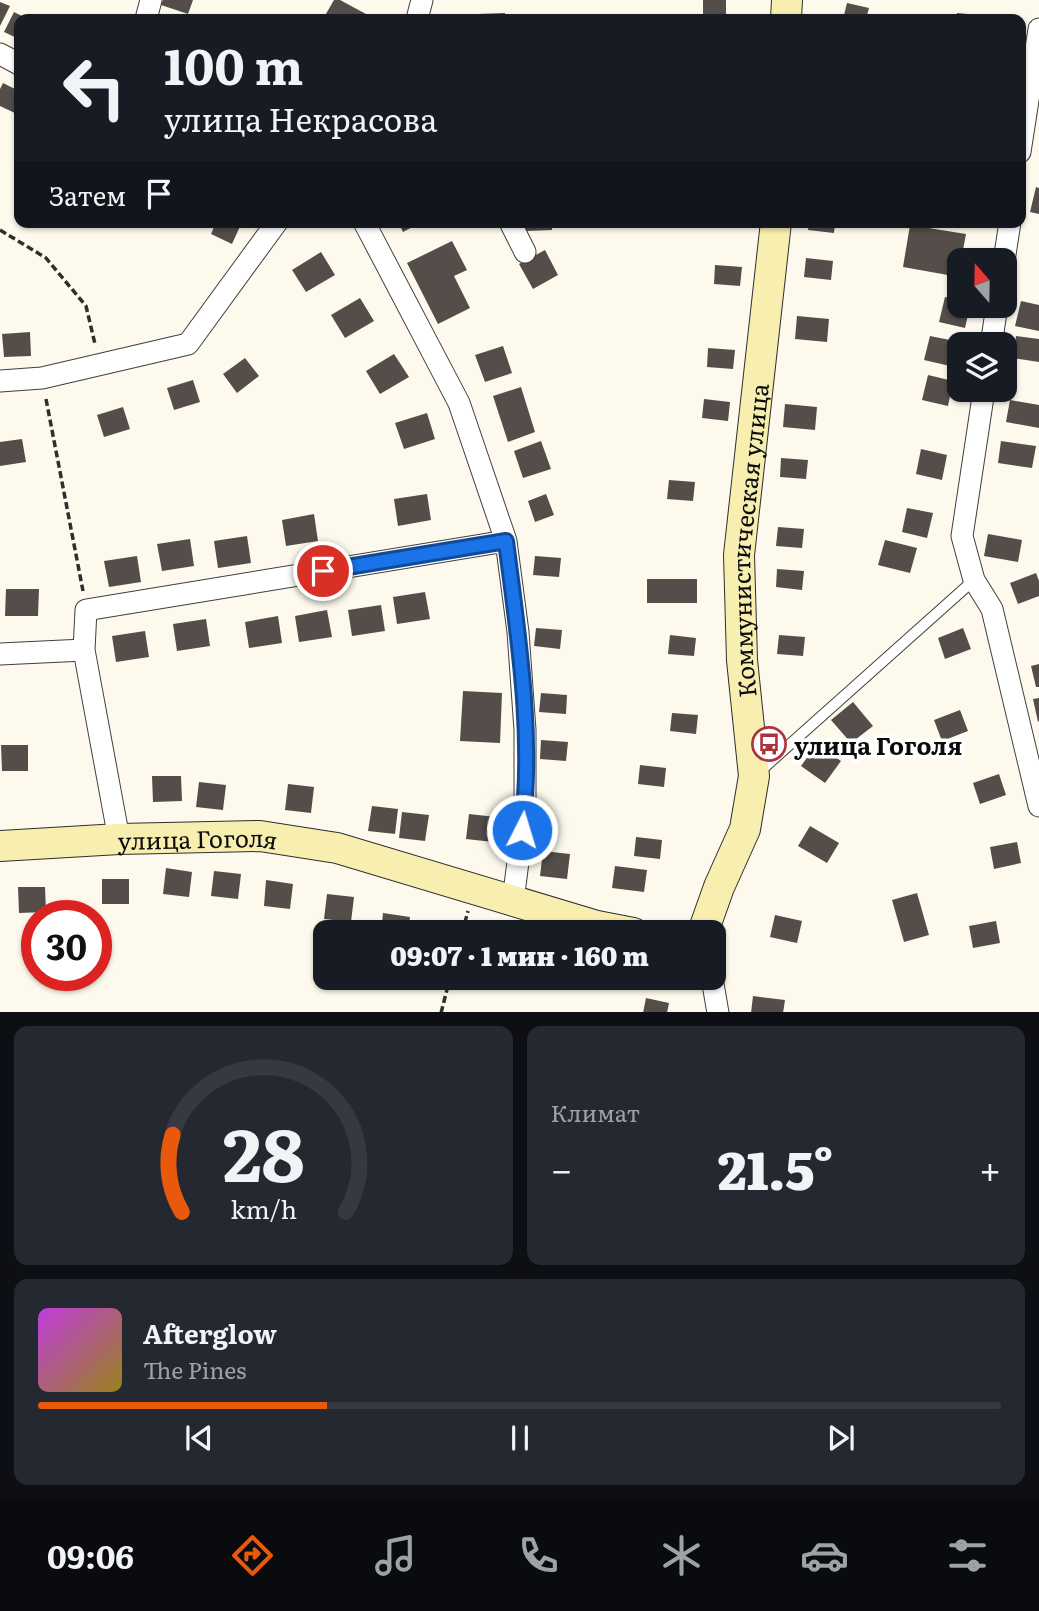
<!DOCTYPE html>
<html lang="ru">
<meta charset="utf-8">
<style>
:root{--surface:#171b24;--page:#242831;--text:#f1f3f6;--muted:#9ea1a6;--line:#363941;--accent:#ea580c}
body{margin:0;font-family:Literata,serif;background:var(--page);color:var(--text);height:100vh;display:flex;flex-direction:column;font-size:26px;white-space:nowrap}
*{box-sizing:border-box;margin:0}
p{font-size:23px;color:var(--muted)}
.icon{flex:none;width:38px;height:38px;fill:none;stroke:currentColor;stroke-width:2;stroke-linecap:round;stroke-linejoin:round}
.map{position:relative;height:1012px;overflow:hidden}
.panel{display:flex;flex-direction:column;gap:14px;padding:14px;background:#0d0f14;flex:1}
.panel>*{flex:none}
.banner{position:absolute;left:14px;top:14px;width:1012px;height:214px;border-radius:14px;box-shadow:0 2px 5px #0004;background:#171b24;color:var(--text);overflow:hidden}
.needle{width:46px;rotate:340deg}
.tools{position:absolute;left:947px;top:248px;display:grid;gap:14px}
.tools a{display:grid;place-items:center;width:70px;height:70px;border-radius:14px;background:var(--surface);box-shadow:0 2px 5px #0004;font-size:35px}
.speed{position:absolute;left:21px;top:900px;display:flex;gap:14px;font-size:35px;font-weight:700;text-align:center}
.speed>*{display:grid;place-content:center;width:91px;height:91px;border-radius:50%;background:var(--surface);box-shadow:0 2px 5px #0004;line-height:1}
.speed .limit{border:10px solid #d22;background:#fff;color:#111}
.pin{position:absolute;display:grid;place-items:center;width:60px;height:60px;color:#fff;margin:-30px;border:4px solid #fff;border-radius:50%;box-shadow:0 2px 7px #0007}
.me{position:absolute;width:77px;margin:-38px;rotate:5deg;stroke-linejoin:round;filter:drop-shadow(0 0 5px #0008)}
.turn{display:flex;align-items:center;gap:24px;height:147px;padding:0 35px;font-size:32px}
.turn .icon{width:91px;height:91px;stroke-width:2.5}
.turn b{display:block;font-size:49px;line-height:60px}
.then{display:flex;align-items:center;height:66px;padding:0 35px;background:#0003;gap:14px;font-size:26px}
.big{font-size:52px;font-weight:800;line-height:1.1}
.panel .tile{flex:1;display:flex;flex-direction:column;justify-content:center;gap:10px;min-width:0;padding:0 24px;border-radius:14px;background:var(--page)}
.panel .dial{align-items:center;gap:0}
.dial svg{height:182px;overflow:visible;fill:none;stroke:var(--line);stroke-width:7;stroke-linecap:round;text-anchor:middle}
.dial text{fill:var(--text);stroke:none}
.song{display:flex;align-items:center;gap:21px}
.cover{width:84px;height:84px;border-radius:10px;background:linear-gradient(135deg,hsl(290 70% 55%),hsl(50 70% 35%))}
.played{height:7px;border-radius:4px;background:linear-gradient(90deg,var(--accent) 30%,var(--line) 30%)}
.keys{display:flex;justify-content:space-around;direction:ltr}
.heat{display:flex;justify-content:space-between;align-items:center;font-size:38px;direction:ltr}
.panel .tiles{flex:1;display:grid;gap:14px;grid-template-columns:1fr 1fr}
.tile:last-child{grid-column:span 2}
.trip{position:absolute;left:313px;top:920px;width:413px;height:70px;border-radius:14px;background:var(--surface);box-shadow:0 2px 5px #0004;font-weight:800;line-height:70px;text-align:center}
.dock{display:flex;height:112px;justify-content:space-around;align-items:center;background:#090b0e;color:var(--muted)}
.dock .icon{width:49px;height:49px}
.dock .active{color:var(--accent)}
.dock b{font-size:32px;color:var(--text)}
.map>svg:first-child{display:block}
</style>
<div class="map">
<svg width="1039" height="1013" viewBox="0 0 1039 1013">
<rect width="100%" height="100%" fill="#fdfaed"/>
<path fill="#544d4a" d="M163 0H193L188 14 161 5Z
M334 0H340L366 14 363 19H323Z
M703 0H726V16H703Z
M0 2 10 6 0 26Z
M847 3 869 8 866 19H843Z
M14 12 28 19H19V39L4 32Z
M505 13V19H479L478 14Z
M957 13 1000 17V19H956Z
M3 83 19 91V110L17 114 0 106V89Z
M1036 187 1039 188V214L1030 212Z
M216 222H242L232 244 211 234Z
M398 222H422L403 232Z
M525 222H552V230L526 231Z
M809 222H835L834 233 808 230Z
M910 225 966 234 961 261H959V277L903 267Z
M452 241 467 270 454 276 470 308 438 324 407 263Z
M545 250 558 275 533 289 519 264Z
M321 252 335 275 306 292 292 270Z
M806 258 833 261 831 280 804 277Z
M715 265 742 267 740 286 714 284Z
M945 297 959 300V306H970L965 328 939 322Z
M360 298 374 321 345 338 331 315Z
M1021 301 1039 305V331L1015 326Z
M797 316 829 319 827 342 795 339Z
M30 332 31 356 4 357 2 334Z
M930 336 955 341 950 366 924 360Z
M1016 336 1039 339V362L1013 358Z
M503 346 512 373 485 382 475 355Z
M708 348 735 350 733 369 707 367Z
M394 354 409 377 380 394 366 371Z
M245 358 259 376 237 393 223 374Z
M928 375 953 381 948 406 922 400Z
M193 380 200 402 174 410 167 388Z
M521 387 535 432 508 442 493 396Z
M704 399 730 402 728 421 702 418Z
M1010 400 1039 405V428L1006 422Z
M785 404 817 407 815 430 783 427Z
M123 407 130 429 104 437 97 415Z
M427 413 435 439 404 449 395 423Z
M22 439 26 462 0 466V442Z
M541 441 551 469 523 478 514 451Z
M1001 441 1036 446 1032 468 998 463Z
M921 449 947 455 942 480 916 474Z
M781 458 808 460 806 479 780 477Z
M669 480 695 482 693 501 667 499Z
M427 494 431 520 398 526 394 499Z
M546 494 554 515 535 522 528 501Z
M907 508 933 513 927 538 902 532Z
M314 514 318 541 286 546 282 520Z
M778 527 804 529 802 548 776 546Z
M988 534 1022 540 1018 562 984 556Z
M247 536 251 563 218 568 214 541Z
M190 539 194 566 162 571 157 544Z
M885 540 917 548 910 573 878 565Z
M137 556 141 582 109 587 104 561Z
M535 556 561 558 559 577 533 575Z
M777 569 804 571 802 590 776 587Z
M1036 573 1039 581V596L1018 604 1010 583Z
M647 579H697V603H647Z
M6 589H39L38 616H5Z
M425 592 430 619 397 624 393 597Z
M381 605 385 631 352 636 348 610Z
M327 610 332 637 299 642 295 616Z
M278 616 282 643 249 648 245 622Z
M206 619 210 646 177 651 173 624Z
M536 628 562 630 560 649 534 646Z
M963 628 971 649 945 659 938 638Z
M145 631 149 657 116 662 112 636Z
M670 635 696 638 694 656 668 654Z
M779 635 805 637 803 656 777 654Z
M1039 664V687H1036L1031 666Z
M463 691 502 693 500 743 460 741Z
M541 693 567 695 566 714 539 712Z
M1039 698V721L1038 722 1033 699Z
M853 702 873 726 851 743 831 720Z
M960 710 968 731 942 741 934 720Z
M672 713 698 715 696 734 670 731Z
M541 740 568 742 566 761 540 759Z
M817 744 841 761 825 783 801 766Z
M1 745H28V771H2Z
M640 765 666 768 664 787 638 784Z
M999 774 1006 795 980 804 973 783Z
M152 776H181L182 801 153 802Z
M199 782 226 785 223 810 196 807Z
M288 784 314 787 311 813 285 810Z
M372 806 398 809 395 834 368 831Z
M402 812 429 815 425 841 399 838Z
M469 814 496 817 493 842 466 839Z
M810 826 839 843 827 863 798 846Z
M636 837 662 840 660 859 634 856Z
M1017 842 1021 863 994 869 990 847Z
M543 851 570 854 567 879 540 876Z
M615 866 647 870 644 892 612 888Z
M166 868 192 872 189 897 163 894Z
M214 871 241 874 238 899 211 896Z
M102 879H129V904H102Z
M266 880 293 884 290 909 264 906Z
M18 887H45L46 912 19 913Z
M917 893 929 935 904 942 892 900Z
M327 894 354 897 351 922 324 919Z
M383 913 410 917 408 933H381Z
M775 915 802 921 797 943 770 937Z
M996 921 1000 943 973 948 969 926Z
M592 978H617L615 987 592 981Z
M753 996 785 1000 783 1013H751Z
M646 998 669 1003 667 1013H643Z"/>
<g fill="none" stroke-linecap="round" stroke-linejoin="round">
<g stroke="#3f3f3f" stroke-width="12">
<path id="lane" d="M759 772 974 580"/>
</g>
<g stroke="#3f3f3f" stroke-width="23">
<path id="street" d="M146 19 151 0
M417 19 422 0
M0 54 19 64
M1020 152 1039 29
M364 222 459 403 506 541 518 632 525 730V807L513 901
M510 222 525 252
M1004 261 1010 222
M991 345 997 306
M0 381 42 378 188 344 277 222
M984 390 962 536 974 580 992 609 1039 806
M0 654 84 650
M119 839 84 650 86 610 506 541
M712 978 718 1013"/>
</g>
<g stroke="#2e2e2e" stroke-width="32">
<g id="secondary">
<path d="M786 19 787 0"/>
<path id="s1" d="M0 846 119 839 260 836 337 848 597 926 633 933"/>
<path id="s2" d="M701 933 703 932 719 887 745 829 754 776 742 660 739 555 776 222"/>
</g>
</g>
<path stroke="#2e2e2e" stroke-width="3.5" stroke-dasharray="7 3.5" stroke-linecap="butt" d="M0 230 46 258 86 306 95 344
M46 399 83 591
M462 933 468 911
M441 1013 450 978"/>
<use href="#lane" stroke="#fff" stroke-width="10"/>
<use href="#street" stroke="#fff" stroke-width="21"/>
<use href="#secondary" stroke="#f7eeaf" stroke-width="30"/>
</g>
<g fill="none" stroke-linecap="round" stroke-linejoin="round">
<g stroke="#114b97" stroke-width="18">
<path id="route" d="M323 571 506 541C518 636 534 735 522 830"/>
</g>
<use href="#route" stroke="#1a73e8" stroke-width="12"/>
</g>
<defs>
<g id="bus-ring" transform="scale(1.75)"><circle r="9.5" fill="#fff" stroke="#ad333b" stroke-width="1.5"/><path d="M-5-6H5V4H4V6H2V4H-2V6H-4V4H-5ZM-3.5-4V0h7V-4ZM-3.5 1.2v1.5H-2V1.2ZM2 1.2v1.5H3.5V1.2Z" fill="#ad333b"/></g>
</defs>
<g fill-rule="evenodd">
<use href="#bus-ring" x="769" y="744"/>
</g>
<g text-anchor="middle" dominant-baseline="central" stroke-width="7" stroke-linejoin="round" paint-order="stroke">
<g font-size="24" fill="#0c0c0c" stroke="#fff">
<text stroke="none"><textPath href="#s2" startOffset="404">Коммунистическая улица</textPath></text>
<text stroke="none"><textPath href="#s1" startOffset="198">улица Гоголя</textPath></text>
</g>
<g font-size="24" font-weight="bold" fill="#0c0c0c" stroke="#fff" text-anchor="start">
<text x="794" y="744">улица Гоголя</text>
</g>
</g>
</svg>
<div class="tools">
<a><svg class="needle" viewBox="-14 -14 28 28"><path d="M0-13l5 13h-10z" fill="#e53935"/><path d="M0 13l5-13h-10z" fill="#9ea1a6"/></svg></a>
<a><svg class="icon" aria-label="layers" viewBox="0 0 24 24"><path d="M12 4l9 5-9 5-9-5zM3 14l9 5 9-5"/></svg></a>
</div>
<div class="speed"><div class="limit">30</div></div>
<div class="pin" style="left:323px;top:571px;background:#d93025"><svg class="icon" aria-label="arrive" viewBox="0 0 24 24"><path d="M6 21V4h12l-3 4 3 4H6"/></svg></div>
<svg class="me" style="left:522px;top:830px" viewBox="-20 -20 40 40"><circle r="17" fill="#1a73e8" stroke="#fff" stroke-width="3"/><path d="M0-11L8 9 0 5-8 9z" fill="#fff"/></svg>
<div class="trip">09:07 · 1 мин · 160 m</div>
<div class="banner">
<div class="turn"><svg class="icon" aria-label="left" viewBox="0 0 24 24"><path d="M17 20v-9H6M10 6l-5 5 5 5"/></svg><div><b>100 m</b>улица Некрасова</div></div>
<div class="then">Затем<svg class="icon" aria-label="arrive" viewBox="0 0 24 24"><path d="M6 21V4h12l-3 4 3 4H6"/></svg></div>
</div>
</div>
<section class="panel">
<div class="tiles">
<div class="tile dial"><svg viewBox="0 0 100 80">
<path d="M14 69A42 42 0 1 1 86 69"/>
<path d="M14 69A42 42 0 0 1 10 35" stroke="#ea580c"/>
<text x="50" y="56" font-size="32" font-weight="700">28</text>
<text x="50" y="72" font-size="11">km/h</text>
</svg></div>
<div class="tile"><p>Климат</p>
<div class="heat"><a>−</a><b class="big">21.5°</b><a>+</a></div>
</div>
<div class="tile">
<div class="song"><i class="cover"></i><div><b>Afterglow</b><p>The Pines</p></div></div>
<div class="played"></div>
<div class="keys"><svg class="icon" aria-label="previous" viewBox="0 0 24 24"><path d="M18 5L8 12l10 7zM5 5v14"/></svg><svg class="icon" aria-label="pause" viewBox="0 0 24 24"><path d="M8 5v14M16 5v14"/></svg><svg class="icon" aria-label="next" viewBox="0 0 24 24"><path d="M6 5l10 7-10 7zM19 5v14"/></svg></div>
</div>
</div>
</section>
<nav class="dock">
<b>09:06</b>
<svg class="icon active" aria-label="directions" viewBox="0 0 24 24"><path d="M12 3l9 9-9 9-9-9zM9 14v-3h6M13 9l2 2-2 2"/></svg>
<svg class="icon" aria-label="music" viewBox="0 0 24 24"><path d="M9 18V5l10-2v13"/><circle cx="6" cy="18" r="3"/><circle cx="16" cy="16" r="3"/></svg>
<svg class="icon" aria-label="phone" viewBox="0 0 24 24"><path d="M5 4h4l2 5-3 2q2 4 5 5l2-3 5 2v4C11 20 4 13 5 4z"/></svg>
<svg class="icon" aria-label="climate" viewBox="0 0 24 24"><path d="M12 3v18M4 7l16 10M4 17L20 7"/></svg>
<svg class="icon" aria-label="car" viewBox="0 0 24 24"><path d="M5 17H2v-5l4-1 3-4h7l3 4 3 1v5h-3M9 17h6M6 11h13"/><circle cx="7" cy="17" r="2"/><circle cx="17" cy="17" r="2"/></svg>
<svg class="icon" aria-label="filters" viewBox="0 0 24 24"><path d="M4 7h16M4 17h16"/><circle cx="9" cy="7" r="2"/><circle cx="15" cy="17" r="2"/></svg>
</nav>
